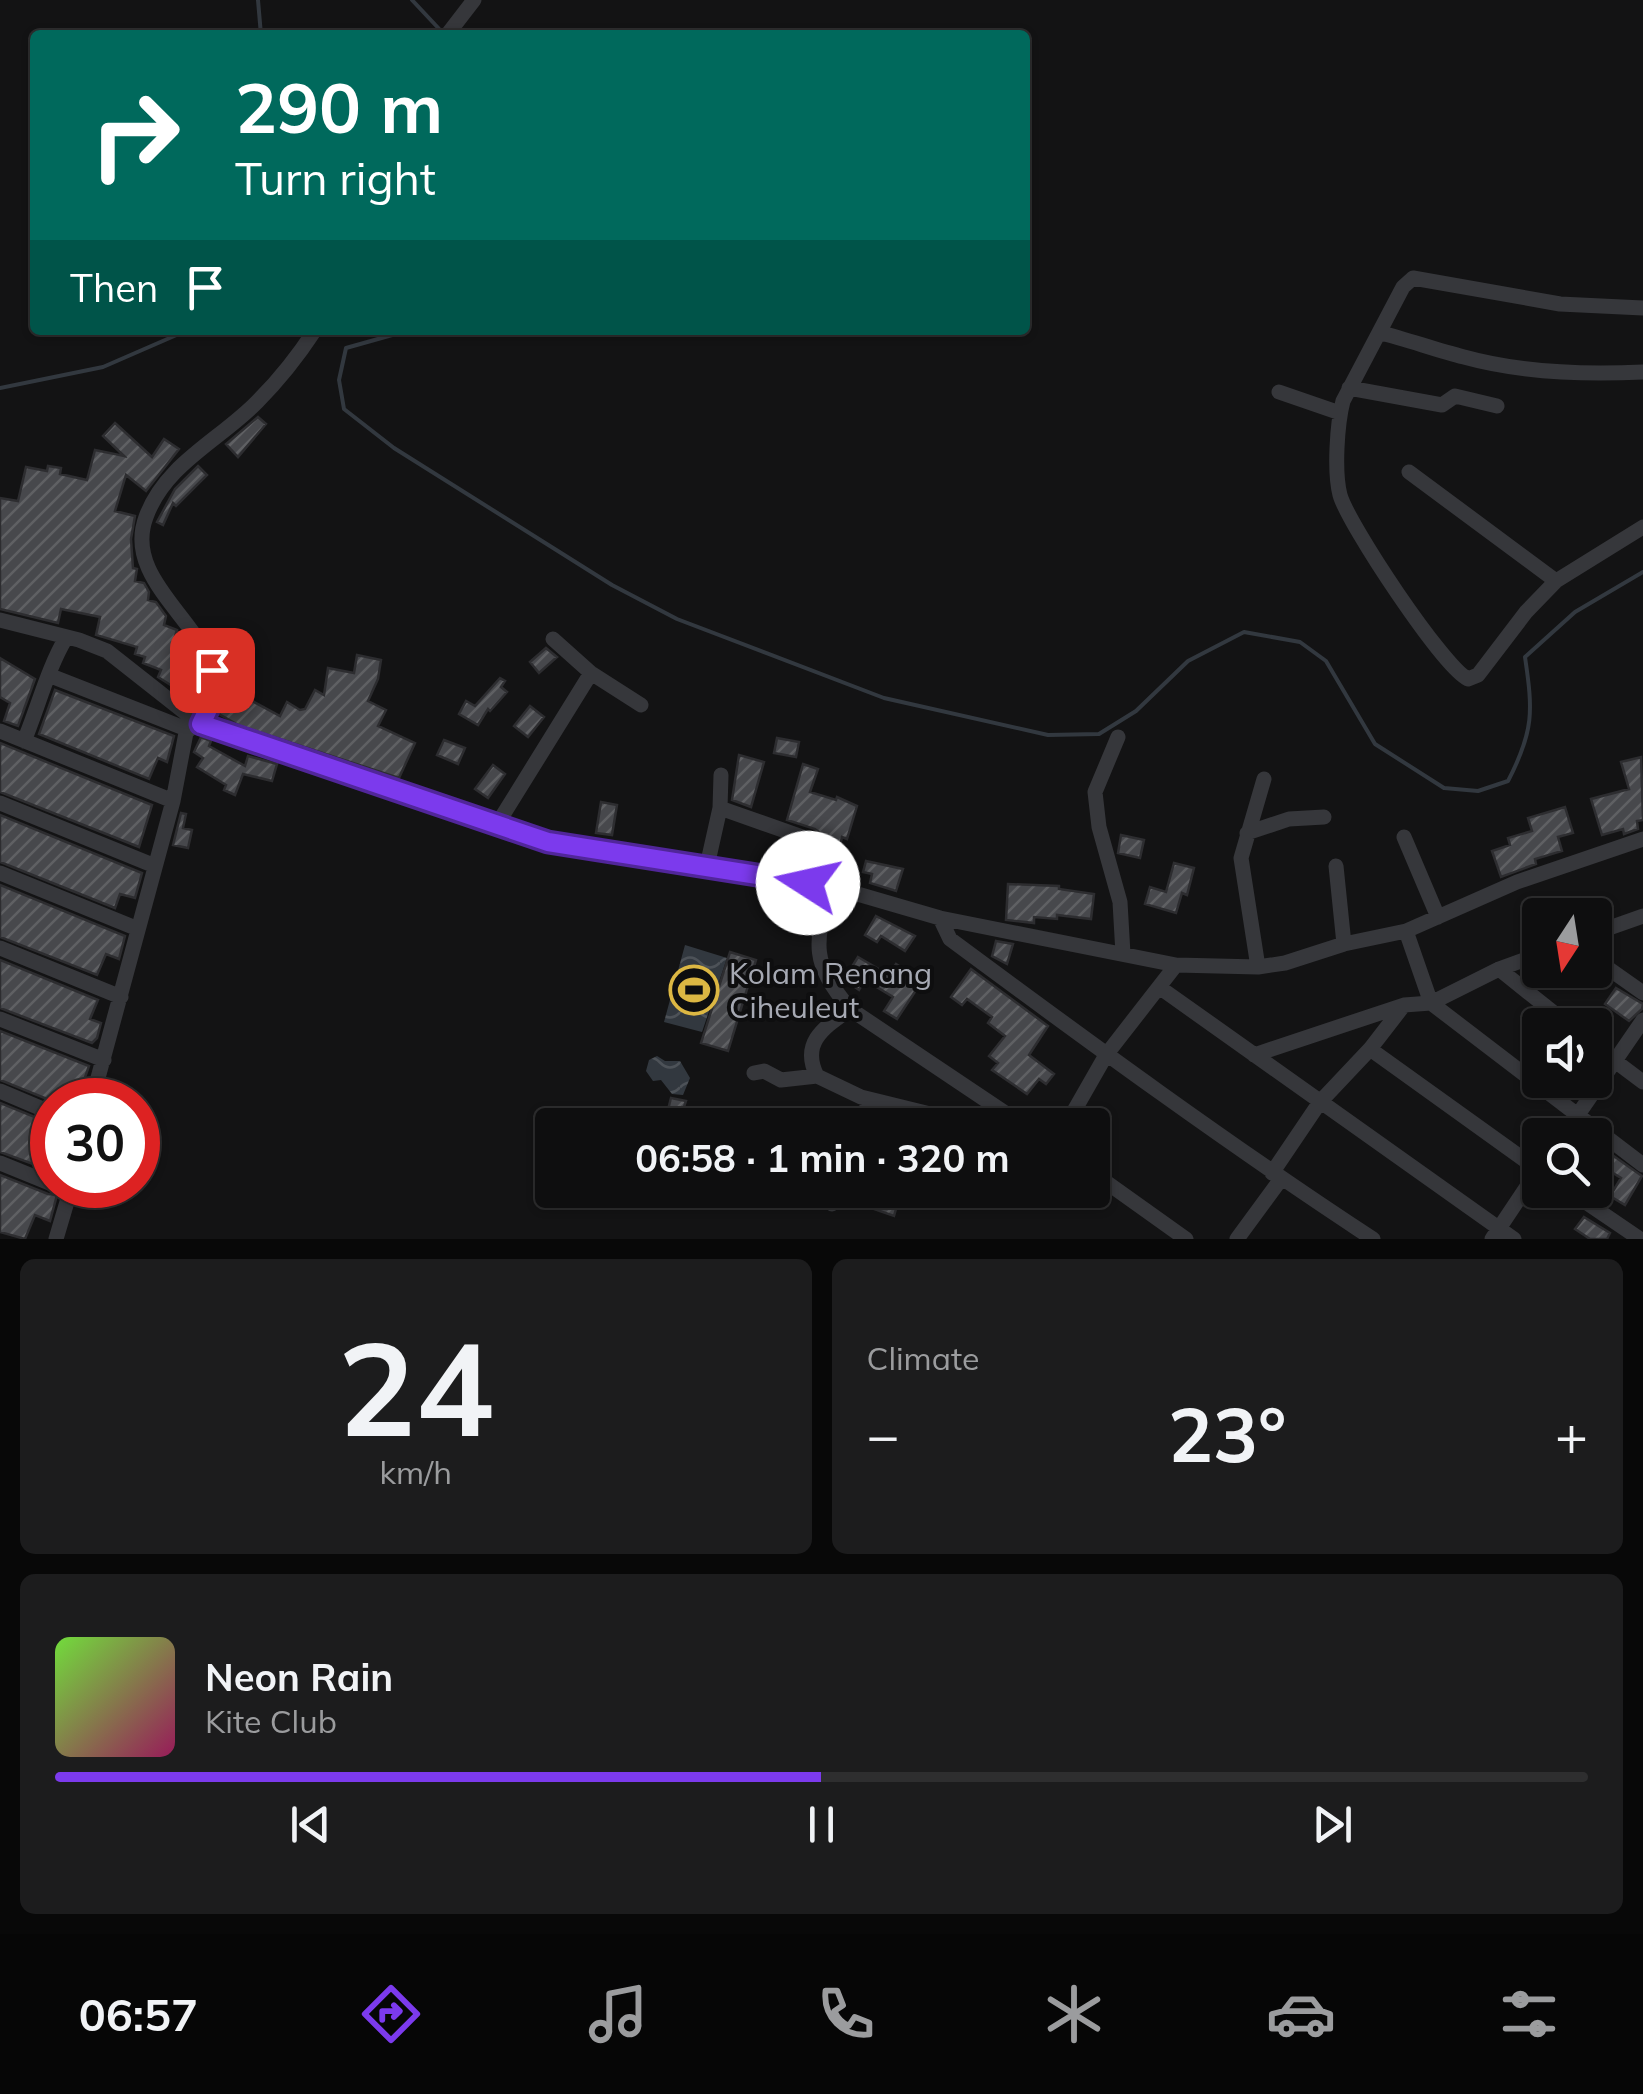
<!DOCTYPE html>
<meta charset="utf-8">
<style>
:root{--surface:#0e0e0f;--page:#1c1c1d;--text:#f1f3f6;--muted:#9b9c9e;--line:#2e2e2f;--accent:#7c3aed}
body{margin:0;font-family:Mulish,sans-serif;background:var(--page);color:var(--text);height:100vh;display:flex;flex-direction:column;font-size:38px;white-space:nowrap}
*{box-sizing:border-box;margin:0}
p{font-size:32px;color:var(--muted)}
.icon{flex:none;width:55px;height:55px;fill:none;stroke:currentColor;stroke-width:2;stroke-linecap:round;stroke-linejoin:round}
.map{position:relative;height:1239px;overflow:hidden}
.side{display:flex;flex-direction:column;gap:20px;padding:20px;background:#080808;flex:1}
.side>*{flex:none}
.banner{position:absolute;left:30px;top:30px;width:1000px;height:305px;border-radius:10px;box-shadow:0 2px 8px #0004,0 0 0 2px var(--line);background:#00695c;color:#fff;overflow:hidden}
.needle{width:65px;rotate:192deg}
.tools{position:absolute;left:1522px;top:898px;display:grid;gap:20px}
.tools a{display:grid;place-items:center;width:90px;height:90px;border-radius:10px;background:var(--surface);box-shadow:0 2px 8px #0004,0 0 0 2px var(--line);font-size:50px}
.speed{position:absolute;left:30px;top:1078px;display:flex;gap:20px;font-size:50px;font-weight:700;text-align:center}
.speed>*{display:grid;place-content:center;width:130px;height:130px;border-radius:50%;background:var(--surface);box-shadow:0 2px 8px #0004,0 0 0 2px var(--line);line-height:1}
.speed .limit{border:15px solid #d22;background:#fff;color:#111}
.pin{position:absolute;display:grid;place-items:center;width:85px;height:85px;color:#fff;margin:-42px;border-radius:20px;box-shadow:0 5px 15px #0006}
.me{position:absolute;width:110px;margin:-55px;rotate:280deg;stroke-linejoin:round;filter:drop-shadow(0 0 8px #0008)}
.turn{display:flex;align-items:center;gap:35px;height:210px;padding:0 40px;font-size:45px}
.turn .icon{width:130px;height:130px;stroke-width:2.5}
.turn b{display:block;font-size:70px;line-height:85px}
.then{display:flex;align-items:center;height:95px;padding:0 40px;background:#0003;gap:20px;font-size:38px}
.big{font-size:75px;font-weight:700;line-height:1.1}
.side .tile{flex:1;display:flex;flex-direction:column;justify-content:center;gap:15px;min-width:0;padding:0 35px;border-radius:15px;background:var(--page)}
.side .dial{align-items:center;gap:0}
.dial b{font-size:130px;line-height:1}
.song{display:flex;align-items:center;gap:30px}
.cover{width:120px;height:120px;border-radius:15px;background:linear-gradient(135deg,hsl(100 70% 55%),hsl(330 70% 35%))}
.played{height:10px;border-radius:5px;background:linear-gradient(90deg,var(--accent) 50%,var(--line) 50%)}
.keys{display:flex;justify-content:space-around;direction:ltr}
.heat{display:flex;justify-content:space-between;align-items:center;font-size:55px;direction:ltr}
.side .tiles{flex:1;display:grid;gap:20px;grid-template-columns:1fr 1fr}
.tile:last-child{grid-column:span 2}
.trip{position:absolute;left:535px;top:1108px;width:575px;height:100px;border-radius:10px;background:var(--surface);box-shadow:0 2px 8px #0004,0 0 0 2px var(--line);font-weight:700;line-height:100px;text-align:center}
.tabs{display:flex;height:160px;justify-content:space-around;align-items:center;background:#060606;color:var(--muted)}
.tabs .icon{width:70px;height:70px}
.tabs .selected{color:var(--accent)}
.tabs b{font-size:45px;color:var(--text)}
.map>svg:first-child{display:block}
</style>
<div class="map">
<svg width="1643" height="1239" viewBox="0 0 1643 1239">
<defs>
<pattern id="water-waves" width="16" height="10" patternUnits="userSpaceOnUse" patternTransform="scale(2.5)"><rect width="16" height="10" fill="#32383f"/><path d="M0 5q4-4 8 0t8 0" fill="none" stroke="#4d5258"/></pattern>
<pattern id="building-hatch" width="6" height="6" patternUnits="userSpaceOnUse" patternTransform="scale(2.5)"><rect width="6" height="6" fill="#47484c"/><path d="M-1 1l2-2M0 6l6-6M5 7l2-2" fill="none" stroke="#5f6063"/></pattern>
</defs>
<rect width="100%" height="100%" fill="#131314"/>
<path fill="url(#water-waves)" d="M685 945 727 958 702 1032 664 1022Z
M657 1056 665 1061H680L690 1078 683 1095 672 1094 661 1080 653 1081 646 1071 649 1060Z"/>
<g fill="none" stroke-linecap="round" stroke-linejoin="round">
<path stroke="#32383f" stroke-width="4" d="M258 0 261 35
M412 0 442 32
M410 330 346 348 339 380 344 409 394 448 612 585 677 619 884 698 1048 735 1099 734 1136 711 1188 661 1244 632 1300 642 1326 661 1375 744 1444 788 1478 791 1508 781C1534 731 1533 711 1525 657L1575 612 1643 572
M0 388 103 367 188 330"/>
</g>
<path fill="url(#building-hatch)" stroke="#2d2d30" stroke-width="2.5" d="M258 417 266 424 238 457 226 444Z
M115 423 152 457 164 439 179 449 146 491 126 475 115 511 135 516 131 539 133 568 137 569 135 581 144 583 149 592 148 600 156 602 166 616 164 625 177 630 175 636 184 640 190 648 187 654 195 657 199 664 194 679 203 681 204 686 197 708 186 699 188 696 158 677 161 670 143 663 145 657 135 654 137 647 96 635 100 617 61 609 58 623 0 609V498L18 501 26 467 47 471 48 466 61 468 60 474 87 480 95 450 124 456 103 436Z
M198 466 207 475 176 506 173 503 163 525 157 522 175 489Z
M546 648 557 657 539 673 530 662Z
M357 655 381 660 378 679 368 701 386 710 378 726 415 743 399 778 240 726 219 714 230 689 280 716 287 702 300 710 305 709 315 690 324 695 328 668 354 673Z
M0 658 35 679 18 726 4 721 10 703 0 697Z
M500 678 505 681 501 687 507 692 490 711 488 709 478 725 459 714 466 701 475 706Z
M55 690 174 736 167 762 158 758 149 779 39 734Z
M530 706 544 717 528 737 514 726Z
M201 737 211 741 209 746 245 766 248 756 277 764 272 781 243 774 235 795 224 790 226 785 197 767 203 758 194 752Z
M777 738 799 742 796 757 774 753Z
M444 740 465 748 458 764 437 755Z
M0 743 152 805 139 847 0 792Z
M739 755 764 762 751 807 732 800Z
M1641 757 1643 820 1637 821 1638 829 1624 834 1623 829 1602 835 1591 799 1629 789 1621 762Z
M803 764 818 769 810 792 836 800 837 797 857 806 847 839 842 837 834 875 821 873 824 836 815 829 787 820Z
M493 765 505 774 488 798 475 789Z
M601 802 617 805 612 835 596 833Z
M1565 807 1573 833 1558 837 1562 851 1535 859 1536 864 1501 877 1492 851 1510 845 1508 838 1532 831 1528 818Z
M181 813 186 814 183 828 192 830 188 848 173 845Z
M0 815 142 873 135 898 120 894 115 908 0 862Z
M1121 835 1144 840 1140 858 1118 853Z
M866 861 903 869 896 891 870 883 872 874 863 872Z
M1174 863 1194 868 1187 895 1182 893 1176 913 1145 904 1150 887 1166 892Z
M1008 884 1059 886V889L1094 894 1091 919 1057 915V919L1034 917V923L1006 920Z
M0 885 125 936 119 959 106 954 97 975 0 937Z
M876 916 915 936 905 951 881 936 877 942 865 935Z
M996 941 1013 944 1007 964 992 956Z
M730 952 756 960 728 1051 701 1043Z
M858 957 889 975 896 964 922 981 897 1019 884 1011 893 997 865 980 859 990 849 983 856 974 850 970Z
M0 960 98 1000 90 1019 101 1023 97 1038 92 1043 0 1008Z
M971 969 1048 1026 1029 1055 1054 1074 1046 1084 1039 1079 1027 1094 992 1070 998 1063 989 1056 1005 1036 988 1023 992 1017 967 999 962 1005 951 997Z
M1616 988 1643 1004 1642 1009 1629 1021 1605 1004Z
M0 1031 89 1066 77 1100 52 1101 0 1080Z
M671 1098 686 1101 678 1125H664Z
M0 1103 52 1124V1148L50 1147 41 1167 0 1152Z
M1608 1152 1642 1176 1625 1205 1610 1196 1621 1178 1600 1165Z
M0 1175 48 1194 57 1195 50 1221 35 1215 25 1239 0 1232Z
M879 1195 898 1202 894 1216 874 1209Z
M1584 1217 1610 1233 1607 1239H1590L1575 1229Z"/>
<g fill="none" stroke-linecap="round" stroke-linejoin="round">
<path stroke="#36373b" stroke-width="15" d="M447 35 474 0
M1381 333C1409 340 1436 350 1464 357 1522 373 1583 375 1643 372
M1349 388 1442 405 1455 396 1497 406
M1279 392 1340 413
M1409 472 1556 581 1643 527
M1556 581 1526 612 1478 675 1468 679C1443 667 1348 524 1340 495 1334 472 1337 424 1343 401L1403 287 1413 278 1560 304 1643 308
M0 620 79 640 107 651 201 725 498 823 548 843 830 886C815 945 810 961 850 1009L1023 1125
M553 639 591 673
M51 676 189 730
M201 725C207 712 217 696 215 681 209 624 122 581 146 517 165 464 220 440 257 402 279 380 298 356 315 330
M0 731 173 801
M1118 737 1095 792 1099 827 1120 902 1123 954
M24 741C37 710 49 665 66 638
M0 803 155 866
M720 808 811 840 813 845 808 883
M498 823 591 673 641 705
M1247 833 1289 819 1324 817
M1404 837 1438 917
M707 866 720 808 721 775
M1336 866 1344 944
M0 873 138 929
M830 886 940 918 1176 965 1258 967 1285 963 1344 944 1406 931 1517 882 1643 839
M940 918 950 939C1089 1042 1228 1144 1373 1239
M1406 931 1431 1003 1643 1165
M1595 933 1643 916
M0 948 121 997
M1595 959 1643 993
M1258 967 1241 858 1264 779
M1499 969 1569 1025
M1159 987 1514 1239
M850 1009C825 1027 800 1042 817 1076L861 1097 975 1125
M0 1019 104 1060
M1595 1046 1643 1082
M1370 1049 1540 1171
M1254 1055 1404 1005 1431 1003 1499 969 1540 954
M754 1073 764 1071 781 1080 817 1076
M0 1091 52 1113
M92 1100 173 801 189 717
M842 1125 879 1102
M1066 1125 1106 1055 1176 965
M1564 1135 1643 1020
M0 1163 52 1184
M1092 1172 1186 1239
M1272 1173 1320 1102 1370 1049 1404 1005
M817 1190 832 1204
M1568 1190 1640 1239
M56 1239 72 1185
M1237 1239 1281 1179
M1492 1239 1540 1167"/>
</g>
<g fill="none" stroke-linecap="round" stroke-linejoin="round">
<g stroke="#51269a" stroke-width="25">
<path id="route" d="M212 670C220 690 209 707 201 724L548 842 808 883"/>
</g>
<use href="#route" stroke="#7c3aed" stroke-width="18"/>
</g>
<defs>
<g id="stadium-ring" transform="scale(2.5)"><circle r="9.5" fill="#0e0e0f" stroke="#dcb743" stroke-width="1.5"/><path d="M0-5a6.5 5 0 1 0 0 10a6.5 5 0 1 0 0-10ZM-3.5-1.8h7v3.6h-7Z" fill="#dcb743"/></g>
</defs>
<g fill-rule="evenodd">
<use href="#stadium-ring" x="694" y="990"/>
</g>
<g text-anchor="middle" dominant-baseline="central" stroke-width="8" stroke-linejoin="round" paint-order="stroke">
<g font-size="30" fill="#a6a9b3" stroke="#0e0e0f" text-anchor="start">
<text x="729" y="973">Kolam Renang<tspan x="729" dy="34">Ciheuleut</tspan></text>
</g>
</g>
</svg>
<div class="tools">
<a><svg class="needle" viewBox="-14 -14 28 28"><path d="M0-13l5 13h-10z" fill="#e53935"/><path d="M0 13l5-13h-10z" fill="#9b9c9e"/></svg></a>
<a><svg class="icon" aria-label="sound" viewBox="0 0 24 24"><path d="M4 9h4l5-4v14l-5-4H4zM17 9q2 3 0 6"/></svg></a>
<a><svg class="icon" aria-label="search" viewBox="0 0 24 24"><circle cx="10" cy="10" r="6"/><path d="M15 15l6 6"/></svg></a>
</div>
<div class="speed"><div class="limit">30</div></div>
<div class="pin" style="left:212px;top:670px;background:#d93025"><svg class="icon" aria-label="arrive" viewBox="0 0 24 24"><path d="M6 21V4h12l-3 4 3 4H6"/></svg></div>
<svg class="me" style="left:808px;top:883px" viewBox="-20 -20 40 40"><circle r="19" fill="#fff"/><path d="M0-13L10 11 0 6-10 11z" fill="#7c3aed"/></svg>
<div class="trip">06:58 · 1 min · 320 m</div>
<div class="banner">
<div class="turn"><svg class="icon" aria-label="right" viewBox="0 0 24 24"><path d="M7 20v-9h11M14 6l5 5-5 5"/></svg><div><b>290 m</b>Turn right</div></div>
<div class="then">Then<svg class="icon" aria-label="arrive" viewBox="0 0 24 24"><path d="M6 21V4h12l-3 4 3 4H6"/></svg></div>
</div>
</div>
<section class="side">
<div class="tiles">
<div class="tile dial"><b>24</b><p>km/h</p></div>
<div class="tile"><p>Climate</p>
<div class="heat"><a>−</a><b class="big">23°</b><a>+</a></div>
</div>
<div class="tile">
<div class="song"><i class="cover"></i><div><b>Neon Rain</b><p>Kite Club</p></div></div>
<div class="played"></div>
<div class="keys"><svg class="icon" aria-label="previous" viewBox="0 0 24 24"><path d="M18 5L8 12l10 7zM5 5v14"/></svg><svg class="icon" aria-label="pause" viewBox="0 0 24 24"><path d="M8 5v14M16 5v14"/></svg><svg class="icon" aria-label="next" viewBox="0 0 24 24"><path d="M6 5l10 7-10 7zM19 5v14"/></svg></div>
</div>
</div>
</section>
<nav class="tabs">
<b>06:57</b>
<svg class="icon selected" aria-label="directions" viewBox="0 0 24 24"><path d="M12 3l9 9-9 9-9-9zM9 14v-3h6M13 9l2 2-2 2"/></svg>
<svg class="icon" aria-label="music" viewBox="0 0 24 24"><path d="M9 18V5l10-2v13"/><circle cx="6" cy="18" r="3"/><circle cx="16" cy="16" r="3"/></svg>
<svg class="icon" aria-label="phone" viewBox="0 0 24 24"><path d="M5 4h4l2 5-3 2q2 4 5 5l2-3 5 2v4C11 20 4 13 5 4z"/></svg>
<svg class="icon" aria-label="climate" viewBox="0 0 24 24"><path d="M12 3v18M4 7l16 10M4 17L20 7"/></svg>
<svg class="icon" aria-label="car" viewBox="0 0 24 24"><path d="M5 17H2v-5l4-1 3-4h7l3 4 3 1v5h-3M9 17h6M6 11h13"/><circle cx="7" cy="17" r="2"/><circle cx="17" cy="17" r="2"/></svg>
<svg class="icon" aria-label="filters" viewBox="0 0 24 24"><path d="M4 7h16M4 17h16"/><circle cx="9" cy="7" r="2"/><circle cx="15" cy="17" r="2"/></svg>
</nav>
